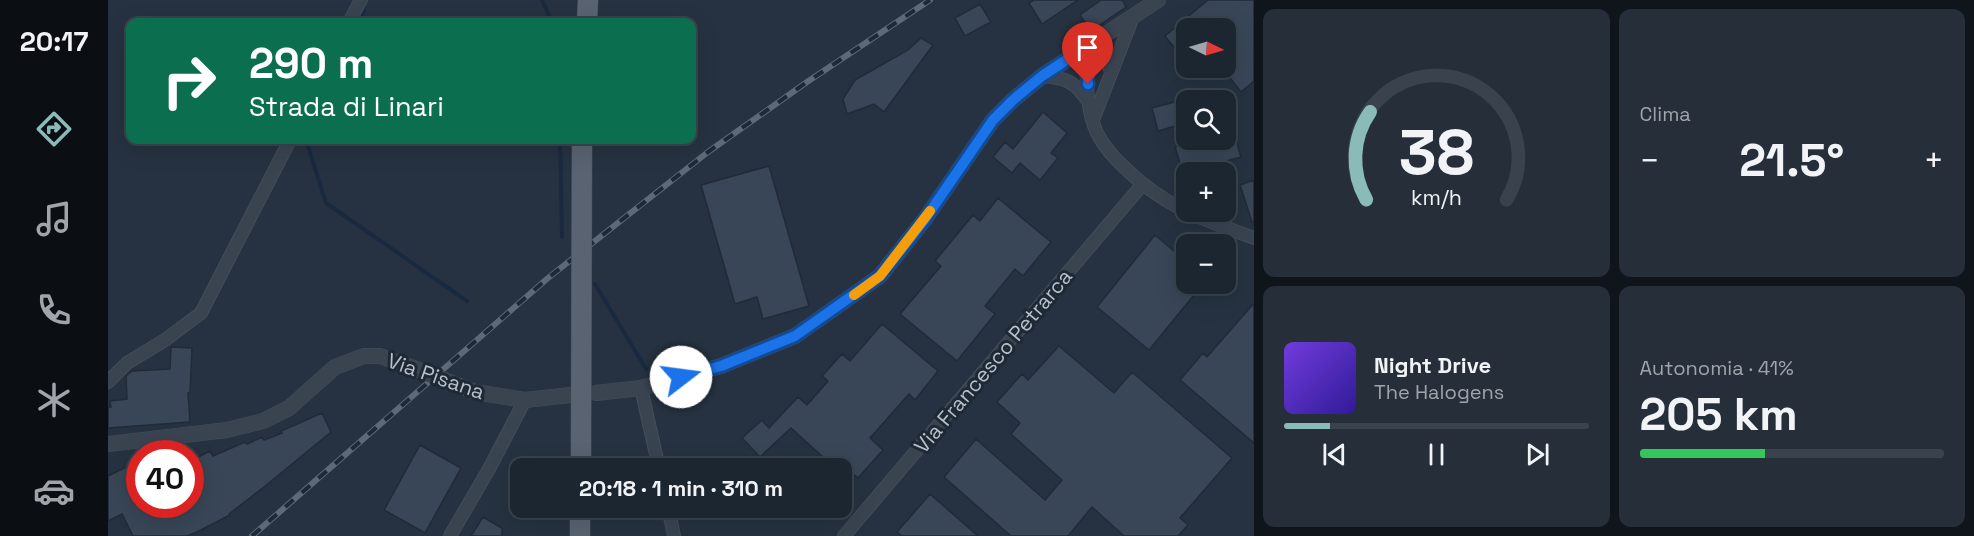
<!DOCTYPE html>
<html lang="it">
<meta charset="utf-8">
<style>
:root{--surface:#1c2631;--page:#252e39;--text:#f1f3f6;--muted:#a0a5ab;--line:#3a434d;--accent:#8bbbb9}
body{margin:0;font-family:"Space Grotesk",sans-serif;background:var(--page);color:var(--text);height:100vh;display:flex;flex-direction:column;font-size:22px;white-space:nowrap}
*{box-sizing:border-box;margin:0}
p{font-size:20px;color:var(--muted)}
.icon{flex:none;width:33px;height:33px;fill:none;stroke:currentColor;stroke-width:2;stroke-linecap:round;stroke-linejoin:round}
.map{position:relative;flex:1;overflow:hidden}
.sheet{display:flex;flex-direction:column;gap:9px;padding:9px;background:#0f151b;width:720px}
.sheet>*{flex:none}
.hud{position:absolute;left:18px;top:18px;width:570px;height:126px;border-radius:12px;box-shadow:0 6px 24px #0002,0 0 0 2px var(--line);background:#0b6e4f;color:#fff;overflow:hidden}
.needle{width:39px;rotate:95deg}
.controls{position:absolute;left:1068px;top:18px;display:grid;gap:12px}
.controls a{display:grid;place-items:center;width:60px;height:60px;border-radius:12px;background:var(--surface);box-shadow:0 6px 24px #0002,0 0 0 2px var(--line);font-size:30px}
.speed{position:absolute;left:18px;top:440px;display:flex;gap:12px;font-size:30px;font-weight:700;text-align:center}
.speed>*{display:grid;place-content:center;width:78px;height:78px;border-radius:50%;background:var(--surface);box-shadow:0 6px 24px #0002,0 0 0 2px var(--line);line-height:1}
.speed .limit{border:9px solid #d22;background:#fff;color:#111}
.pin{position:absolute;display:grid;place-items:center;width:51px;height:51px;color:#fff;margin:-62px -26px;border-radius:50% 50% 50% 0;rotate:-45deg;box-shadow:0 0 6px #0007}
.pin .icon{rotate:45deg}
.me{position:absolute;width:66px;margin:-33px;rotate:75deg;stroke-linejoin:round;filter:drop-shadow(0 0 4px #0008)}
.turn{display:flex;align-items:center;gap:21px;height:126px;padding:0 24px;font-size:27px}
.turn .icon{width:78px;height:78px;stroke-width:2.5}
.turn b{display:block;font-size:42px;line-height:51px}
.big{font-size:45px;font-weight:700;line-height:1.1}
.sheet .tile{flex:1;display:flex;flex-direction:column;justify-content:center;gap:9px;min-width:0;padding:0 21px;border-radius:12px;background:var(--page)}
.sheet .dial{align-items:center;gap:0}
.dial svg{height:156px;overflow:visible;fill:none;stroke:var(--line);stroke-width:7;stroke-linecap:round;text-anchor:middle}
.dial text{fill:var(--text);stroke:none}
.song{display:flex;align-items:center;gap:18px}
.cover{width:72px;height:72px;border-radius:9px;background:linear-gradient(135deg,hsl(260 70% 55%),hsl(250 70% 35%))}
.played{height:6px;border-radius:3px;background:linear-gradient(90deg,var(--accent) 15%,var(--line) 15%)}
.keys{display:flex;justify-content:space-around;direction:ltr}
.heat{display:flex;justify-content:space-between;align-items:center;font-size:33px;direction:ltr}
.charge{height:9px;border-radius:4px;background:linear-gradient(90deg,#34c759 41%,var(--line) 0)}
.sheet .tiles{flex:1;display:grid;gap:9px;grid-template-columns:repeat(2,1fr)}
.trip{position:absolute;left:402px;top:458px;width:342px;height:60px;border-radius:12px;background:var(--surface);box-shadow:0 6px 24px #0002,0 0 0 2px var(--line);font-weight:700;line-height:60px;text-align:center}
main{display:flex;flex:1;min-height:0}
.tab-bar{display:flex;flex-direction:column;width:108px;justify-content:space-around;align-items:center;background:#0b0f14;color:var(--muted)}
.tab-bar .icon{width:42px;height:42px}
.tab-bar .selected{color:var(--accent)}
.tab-bar b{font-size:27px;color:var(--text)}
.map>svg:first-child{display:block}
</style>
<main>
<nav class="tab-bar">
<b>20:17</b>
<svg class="icon selected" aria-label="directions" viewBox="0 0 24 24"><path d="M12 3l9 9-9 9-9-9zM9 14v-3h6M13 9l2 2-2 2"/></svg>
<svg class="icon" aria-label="music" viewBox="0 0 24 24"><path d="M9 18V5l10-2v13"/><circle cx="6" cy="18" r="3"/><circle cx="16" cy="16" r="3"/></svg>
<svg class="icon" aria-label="phone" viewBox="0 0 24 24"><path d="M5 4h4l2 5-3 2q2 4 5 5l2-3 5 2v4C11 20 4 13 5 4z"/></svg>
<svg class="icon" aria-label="climate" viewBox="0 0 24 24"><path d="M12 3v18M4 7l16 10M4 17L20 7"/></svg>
<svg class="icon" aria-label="car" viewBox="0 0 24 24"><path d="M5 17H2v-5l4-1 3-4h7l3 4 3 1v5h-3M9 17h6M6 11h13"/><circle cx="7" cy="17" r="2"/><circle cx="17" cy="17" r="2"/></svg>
</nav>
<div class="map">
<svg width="1146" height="536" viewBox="0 0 1146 536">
<rect width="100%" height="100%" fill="#263241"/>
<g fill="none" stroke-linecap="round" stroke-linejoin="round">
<path stroke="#192a40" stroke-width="4" d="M434 0 444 22
M251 22 256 11 255 4
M198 140 218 203 359 301
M452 140 454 237
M487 284 538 369"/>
</g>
<path fill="#384657" stroke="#212b38" stroke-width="1.5" d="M926 0H970L934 24 921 3Z
M993 0H1014L1018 7 983 31 972 15Z
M1100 0H1146V81L1133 92 1118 73V28H1078V62L1057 36Z
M872 4 883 22 857 36 847 18Z
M813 38 825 45 776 112 766 104 739 114 735 99 747 80 800 50Z
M1078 99V123L1050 131 1044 108Z
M935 112 959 133 943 153 950 158 932 180 912 163 904 173 885 157 897 142 905 149Z
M1120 113 1133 157 1075 173 1067 147 1092 140H1118V114Z
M661 166 701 306 655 319 649 297 627 304 593 185Z
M1146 180V222H1144L1132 185Z
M890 198 943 242 915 276 907 269 877 306 887 314 849 361 792 314 833 266 827 261 865 215 872 221Z
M1047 235 1078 261V284H1095L1041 350 989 307Z
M1146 303V443L1072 380 1095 353 1099 357Z
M774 324 830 371 807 400 801 394 762 438 775 450 750 478 738 468H727L683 428 652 457 634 438 654 420 661 428 690 397 699 405 720 381 714 376 734 354 742 361Z
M951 346 1006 393 1024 372 1124 458 1072 518 1080 525 1070 536H1016L984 507 960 536H903L836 477 868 439 937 500 954 480 903 434 912 423 889 402 914 374 920 380Z
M63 347 84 348 82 393H80L82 422 0 428V407H3L2 401 19 399 18 376 24 371 62 369Z
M214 413 223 432 156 487 121 514 122 515 89 532 79 536H25L14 514 0 521V476L32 460V504H82V461L102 451 105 456 137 442 139 444 154 437 156 440 174 433 173 431Z
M312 445 353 468 317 533 276 510Z
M822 494 870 536H794L789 532Z
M375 517 394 528V536H363Z"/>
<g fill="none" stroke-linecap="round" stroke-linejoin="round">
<g stroke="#444d5a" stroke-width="14">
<path id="minor" d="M241 22 253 0
M1003 72C999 58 992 52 978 47 979 75 977 108 989 133 996 147 1007 159 1018 169 1058 208 1095 219 1146 238
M934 76C958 78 966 81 980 101
M985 120 1025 17
M0 382 19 363 57 340 93 313 182 140
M533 388 551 468
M560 507 566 536
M342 536 381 469 417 400
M736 536 1034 185"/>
</g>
<g stroke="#444d5a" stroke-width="16">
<path id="tertiary" d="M367 392 417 400 463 395
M488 393 533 388 613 366 687 336 772 276 817 219 885 120 905 100 934 76 1050 0
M0 444 119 430 155 421 181 408 227 367 256 356H272L303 367"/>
</g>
<g stroke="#444d5a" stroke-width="21">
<path id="primary" d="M479 22 480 0
M473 468V441
M472 536V507"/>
</g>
<use href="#minor" stroke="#3a4451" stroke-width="12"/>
<use href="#tertiary" stroke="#3a4451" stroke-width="15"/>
<use href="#primary" stroke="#596371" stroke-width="20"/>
<g stroke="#5d6878" stroke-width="6">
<path id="rail" d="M144 536 440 278 600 152 699 82 822 0"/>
</g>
<use href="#rail" stroke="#1f2936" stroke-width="4" stroke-dasharray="11" stroke-linecap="butt"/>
<g stroke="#444d5a" stroke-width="16" stroke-linecap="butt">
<path id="tertiary-bridge" d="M303 367 367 392"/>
</g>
<g stroke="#444d5a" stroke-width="21" stroke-linecap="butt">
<path id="primary-bridge" d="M473 441 474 140"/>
</g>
<use href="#tertiary-bridge" stroke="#3a4451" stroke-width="15"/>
<use href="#primary-bridge" stroke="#596371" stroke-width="20"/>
</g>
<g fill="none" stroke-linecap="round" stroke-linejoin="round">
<g stroke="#114b97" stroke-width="15">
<path id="route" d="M573 377 613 366 687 336 772 276 817 219 885 120 905 100 934 76 978 47 980 84"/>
</g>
<use href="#route" stroke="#1a73e8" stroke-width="10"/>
<path stroke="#f59e0b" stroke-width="10" d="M746 295 772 276 822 211"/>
</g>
<g text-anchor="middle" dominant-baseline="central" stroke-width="6" stroke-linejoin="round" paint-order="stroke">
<g font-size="21" fill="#b7bfcb" stroke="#1f2936">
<text transform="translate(885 361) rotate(-50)">Via Francesco Petrarca</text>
<text transform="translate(328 376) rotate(19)">Via Pisana</text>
</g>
</g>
</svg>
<div class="controls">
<a><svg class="needle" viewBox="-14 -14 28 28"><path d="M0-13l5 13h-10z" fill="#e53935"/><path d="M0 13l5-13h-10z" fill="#a0a5ab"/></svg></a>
<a><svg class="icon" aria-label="search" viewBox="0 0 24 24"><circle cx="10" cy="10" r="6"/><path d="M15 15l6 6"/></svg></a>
<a>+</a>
<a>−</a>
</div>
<div class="speed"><div class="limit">40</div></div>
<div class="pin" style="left:980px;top:84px;background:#d93025"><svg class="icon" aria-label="arrive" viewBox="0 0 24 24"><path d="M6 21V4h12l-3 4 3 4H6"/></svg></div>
<svg class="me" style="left:573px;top:377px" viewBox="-20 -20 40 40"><circle r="19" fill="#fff"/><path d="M0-13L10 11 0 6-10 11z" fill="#1a73e8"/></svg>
<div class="trip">20:18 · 1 min · 310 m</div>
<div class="hud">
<div class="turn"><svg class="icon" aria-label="right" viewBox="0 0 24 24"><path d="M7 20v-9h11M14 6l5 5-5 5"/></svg><div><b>290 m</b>Strada di Linari</div></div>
</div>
</div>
<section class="sheet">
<div class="tiles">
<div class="tile dial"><svg viewBox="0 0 100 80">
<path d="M14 69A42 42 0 1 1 86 69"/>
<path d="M14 69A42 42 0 0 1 16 24" stroke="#8bbbb9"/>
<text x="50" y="56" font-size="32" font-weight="700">38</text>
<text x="50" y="72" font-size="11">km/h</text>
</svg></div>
<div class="tile"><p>Clima</p>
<div class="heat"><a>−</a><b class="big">21.5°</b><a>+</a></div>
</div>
<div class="tile">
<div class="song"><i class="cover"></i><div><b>Night Drive</b><p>The Halogens</p></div></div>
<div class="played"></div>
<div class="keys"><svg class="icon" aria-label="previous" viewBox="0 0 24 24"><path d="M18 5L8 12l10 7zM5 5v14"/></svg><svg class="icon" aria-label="pause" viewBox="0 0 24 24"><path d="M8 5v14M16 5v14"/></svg><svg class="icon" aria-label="next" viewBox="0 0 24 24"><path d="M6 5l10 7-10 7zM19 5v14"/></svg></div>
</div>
<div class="tile"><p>Autonomia · 41%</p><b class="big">205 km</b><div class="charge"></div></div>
</div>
</section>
</main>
